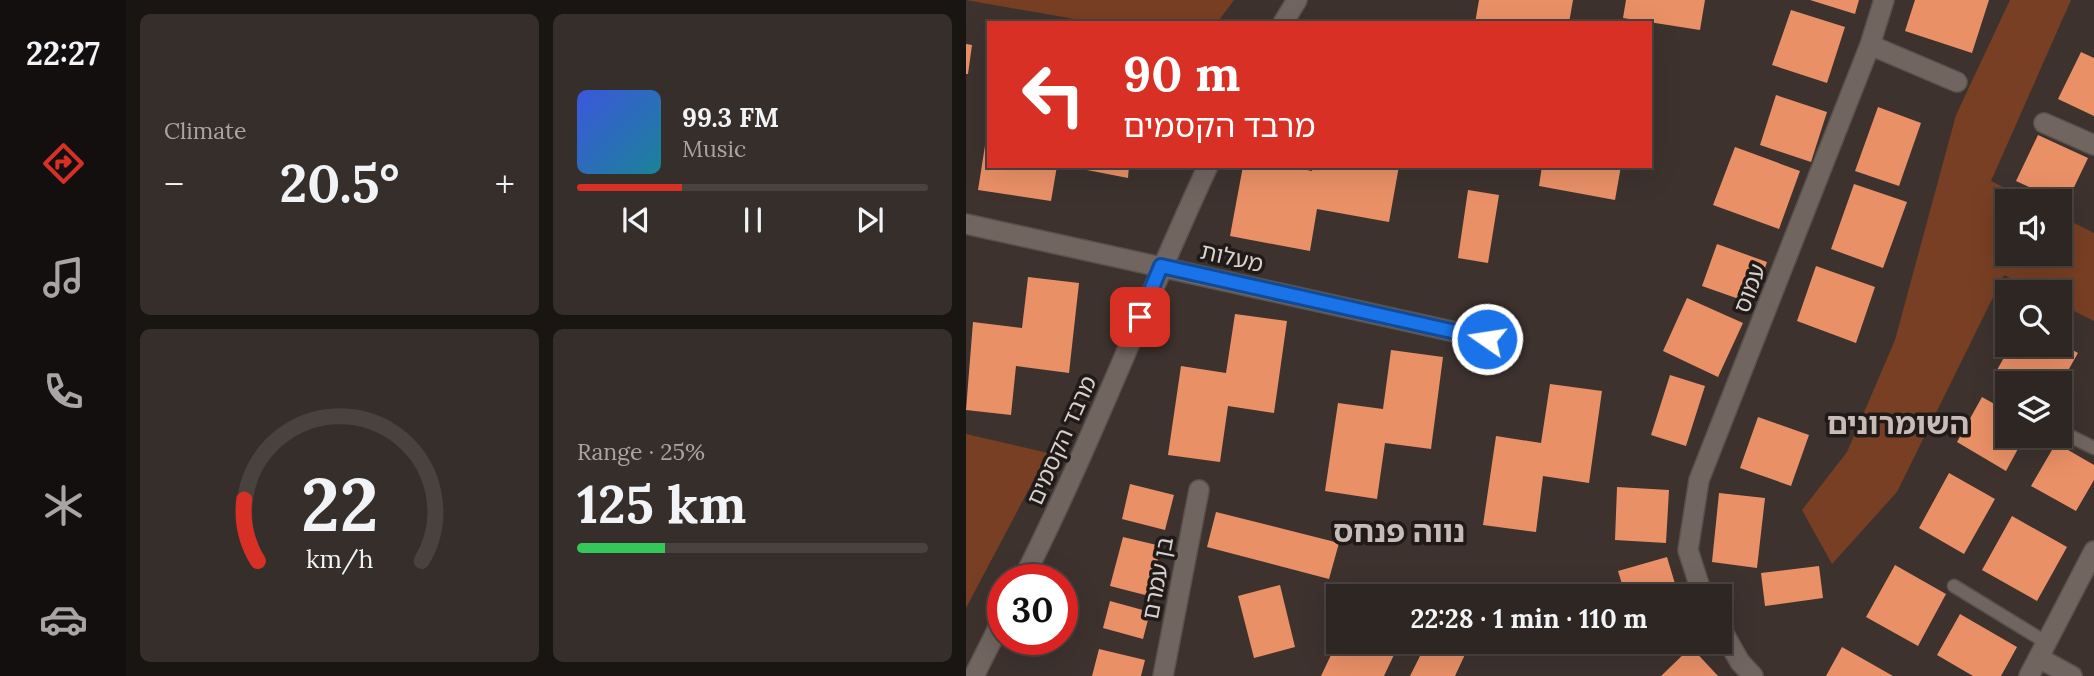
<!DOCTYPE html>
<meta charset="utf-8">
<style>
:root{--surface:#2e2622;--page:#362e2a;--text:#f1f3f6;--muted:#a7a5a5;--line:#494340;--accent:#d93025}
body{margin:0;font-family:Lora,"Noto Sans Hebrew",serif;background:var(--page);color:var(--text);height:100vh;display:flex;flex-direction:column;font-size:26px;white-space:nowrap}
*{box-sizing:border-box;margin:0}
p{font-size:23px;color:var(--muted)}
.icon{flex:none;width:38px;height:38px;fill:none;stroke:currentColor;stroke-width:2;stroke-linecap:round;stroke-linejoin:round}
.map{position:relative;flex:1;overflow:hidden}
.drawer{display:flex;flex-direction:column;gap:14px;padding:14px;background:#191513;width:840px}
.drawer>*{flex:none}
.hud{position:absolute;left:21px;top:21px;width:665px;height:147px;border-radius:0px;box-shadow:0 7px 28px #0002,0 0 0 2px var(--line);background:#d93025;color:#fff;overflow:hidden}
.tools{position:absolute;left:1029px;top:189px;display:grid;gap:14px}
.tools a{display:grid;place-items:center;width:77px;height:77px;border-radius:0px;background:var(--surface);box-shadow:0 7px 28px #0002,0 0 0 2px var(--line);font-size:35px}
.speed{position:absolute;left:21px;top:564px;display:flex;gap:14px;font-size:35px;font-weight:700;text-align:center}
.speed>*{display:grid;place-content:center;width:91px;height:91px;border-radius:50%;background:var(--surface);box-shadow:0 7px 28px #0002,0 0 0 2px var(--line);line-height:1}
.speed .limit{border:10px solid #d22;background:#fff;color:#111}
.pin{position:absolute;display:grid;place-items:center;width:60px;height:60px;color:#fff;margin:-30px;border-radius:14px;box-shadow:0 4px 10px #0006}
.me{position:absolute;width:77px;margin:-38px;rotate:283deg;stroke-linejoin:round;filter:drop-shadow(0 0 5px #0008)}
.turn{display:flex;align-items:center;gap:24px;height:147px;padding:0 21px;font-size:32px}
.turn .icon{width:91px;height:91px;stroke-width:2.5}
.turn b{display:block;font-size:49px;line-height:60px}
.big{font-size:52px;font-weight:700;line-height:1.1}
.drawer .tile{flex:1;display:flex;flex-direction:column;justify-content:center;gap:10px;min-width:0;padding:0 24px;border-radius:10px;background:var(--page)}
.drawer .dial{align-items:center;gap:0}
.dial svg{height:182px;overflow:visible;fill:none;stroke:var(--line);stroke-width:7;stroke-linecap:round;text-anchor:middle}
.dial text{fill:var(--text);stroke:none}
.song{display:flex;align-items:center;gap:21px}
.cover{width:84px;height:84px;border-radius:10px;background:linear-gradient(135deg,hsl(230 70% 55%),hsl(190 70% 35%))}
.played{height:7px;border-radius:4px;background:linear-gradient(90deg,var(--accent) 30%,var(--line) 30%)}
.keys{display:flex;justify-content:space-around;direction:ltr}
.heat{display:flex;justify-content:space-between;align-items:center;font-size:38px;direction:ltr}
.charge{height:10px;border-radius:5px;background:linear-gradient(90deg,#34c759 25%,var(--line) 0)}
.drawer .tiles{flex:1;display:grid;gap:14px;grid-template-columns:repeat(2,1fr)}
.trip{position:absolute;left:360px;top:584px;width:406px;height:70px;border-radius:0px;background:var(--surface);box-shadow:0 7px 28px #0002,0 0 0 2px var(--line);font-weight:700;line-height:70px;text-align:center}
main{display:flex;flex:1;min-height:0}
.dock{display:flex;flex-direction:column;width:126px;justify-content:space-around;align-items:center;background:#120f0e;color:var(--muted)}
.dock .icon{width:49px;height:49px}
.dock .on{color:var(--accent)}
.dock b{font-size:32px;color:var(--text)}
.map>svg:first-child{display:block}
</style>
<main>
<nav class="dock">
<b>22:27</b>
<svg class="icon on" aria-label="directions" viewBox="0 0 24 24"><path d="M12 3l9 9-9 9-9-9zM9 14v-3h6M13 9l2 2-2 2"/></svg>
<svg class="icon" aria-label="music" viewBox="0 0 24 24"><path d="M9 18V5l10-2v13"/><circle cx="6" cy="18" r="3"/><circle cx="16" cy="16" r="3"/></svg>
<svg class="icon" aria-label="phone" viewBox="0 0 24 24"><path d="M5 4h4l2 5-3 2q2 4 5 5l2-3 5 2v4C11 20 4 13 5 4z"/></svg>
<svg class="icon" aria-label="climate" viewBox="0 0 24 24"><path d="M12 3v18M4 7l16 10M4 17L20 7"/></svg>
<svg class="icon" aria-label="car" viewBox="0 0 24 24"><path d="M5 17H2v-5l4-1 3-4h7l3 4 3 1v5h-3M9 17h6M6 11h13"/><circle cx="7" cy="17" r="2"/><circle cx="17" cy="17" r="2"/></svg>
</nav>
<section class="drawer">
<div class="tiles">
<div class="tile"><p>Climate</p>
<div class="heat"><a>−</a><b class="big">20.5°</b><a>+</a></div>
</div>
<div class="tile">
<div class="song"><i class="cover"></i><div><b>99.3 FM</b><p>Music</p></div></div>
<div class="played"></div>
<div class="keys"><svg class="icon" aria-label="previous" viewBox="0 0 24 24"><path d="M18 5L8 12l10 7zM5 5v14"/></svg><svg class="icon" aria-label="pause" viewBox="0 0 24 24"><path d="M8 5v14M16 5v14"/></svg><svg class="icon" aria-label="next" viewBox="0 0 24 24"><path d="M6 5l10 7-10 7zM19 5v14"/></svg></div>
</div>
<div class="tile dial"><svg viewBox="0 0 100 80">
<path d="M14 69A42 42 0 1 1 86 69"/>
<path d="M14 69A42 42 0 0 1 8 42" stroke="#d93025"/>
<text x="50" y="56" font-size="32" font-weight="700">22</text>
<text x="50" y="72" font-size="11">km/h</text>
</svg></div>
<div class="tile"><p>Range · 25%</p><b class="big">125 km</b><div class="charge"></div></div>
</div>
</section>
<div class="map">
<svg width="1128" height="676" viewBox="0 0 1128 676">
<rect width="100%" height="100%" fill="#3d322e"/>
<path fill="#783f24" d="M0 0H268L251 23H131Z
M1044 0H1105L1025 181 1065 201H1041V254H1094V216L1128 233V321L1094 304V292H1072L1038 275 931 492 866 564 836 510 881 452 929 340 990 115Z
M0 434 82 453 0 608Z"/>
<path fill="#ea9067" d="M513 0H607L603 23H509Z
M660 0H739L734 30 657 18Z
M844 0H893L889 14Z
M949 0H1023L1006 53 939 31Z
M825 10 879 27 861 83 806 65Z
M0 44 6 45 2 74H0Z
M1115 52 1128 58V116L1092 99Z
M810 95 861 112 845 162 794 145Z
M912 107 955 123 933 186 889 171Z
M21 133 23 166H91L85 201 12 190Z
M1072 135 1122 158 1100 204 1050 181Z
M769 147 834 171 813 229 747 205Z
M100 166H163L162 178Z
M277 166H321L346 171 347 166H433L423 222 351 209 344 251 264 236Z
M576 166H655L649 200 573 186Z
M888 184 941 202 917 268 865 249Z
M502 190 533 195 522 263 492 258Z
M751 244 801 262 787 304 736 286Z
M850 266 909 287 890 343 831 321Z
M62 277 113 283 103 373 50 366 45 415 0 410 7 322 56 328Z
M721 298 777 323 752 377 697 351Z
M269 314 321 321 308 413 262 406 254 462 202 455 215 366 260 373Z
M1094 343 1112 353 1095 383H1054L1031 370 1045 345Z
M425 350 477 357 465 449 419 443 411 499 359 491 372 403 417 409Z
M704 375 739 386 720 446 685 435Z
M584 384 636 391 623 483 577 476 570 532 517 525 530 436 575 443Z
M1016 397 1041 411V436H1059L1040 471 991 442Z
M792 417 843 435 825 486 774 468Z
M1090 443 1128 465V480L1110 511 1065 486Z
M983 473 1029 499 998 554 953 528Z
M164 484 208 495 199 530 156 519Z
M651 487 703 490 700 543 649 540Z
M753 493 799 498 791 568 746 562Z
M250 512 373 543 363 579 241 547Z
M1046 516 1101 547 1071 601 1016 570Z
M157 537 195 546 183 596 144 586Z
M701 557 713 597H660L652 571Z
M929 565 980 594 952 646 900 617Z
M853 566 857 598 799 606 795 573Z
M314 585 329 647 288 658 272 596Z
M397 586 419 597H392Z
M144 601 184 612 177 639 137 628Z
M994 614 1051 647 1035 676H1007L971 655Z
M373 638V642H434L418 676H355Z
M461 642H491L502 648 489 676H444Z
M725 647 752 676H695Z
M876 647 927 676H860Z
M133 649 179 660 175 676H126Z"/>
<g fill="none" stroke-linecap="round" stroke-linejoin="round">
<g stroke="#59514d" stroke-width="15">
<path id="service" d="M1094 431 1128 448
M988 586 1081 643"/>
</g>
<g stroke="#59514d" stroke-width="22">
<path id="minor" d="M317 23 331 0
M904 45 991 82
M1078 123 1128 145
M0 224 521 339
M57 579C125 445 178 303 242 166
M737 597 722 550 733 480 904 45 918 0
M754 627 774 662 787 676
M1073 658 1106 676
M8 676 37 618
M197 676 233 490
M1063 676 1128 551"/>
</g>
<use href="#service" stroke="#716560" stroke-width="12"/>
<use href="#minor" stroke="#716560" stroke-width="19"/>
</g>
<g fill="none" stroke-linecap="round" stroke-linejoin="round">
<g stroke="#114b97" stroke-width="18">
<path id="route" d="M174 317 195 266 521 339"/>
</g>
<use href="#route" stroke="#1a73e8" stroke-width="12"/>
</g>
<g text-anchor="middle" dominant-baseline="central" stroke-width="7" stroke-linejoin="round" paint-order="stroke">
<g font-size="23" fill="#d7d0cd" stroke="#201b19">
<text transform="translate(266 257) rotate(13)">מעלות</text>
<text transform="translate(783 288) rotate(-69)">עמוס</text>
<text transform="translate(95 440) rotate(-66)">מרבד הקסמים</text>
<text transform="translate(191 578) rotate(-79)">בן עמרם</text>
</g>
<g font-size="30" font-weight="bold" fill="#c9bcb6" stroke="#201b19">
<text x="932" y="423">השומרונים</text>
<text x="433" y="531">נווה פנחס</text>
</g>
</g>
</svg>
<div class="tools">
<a><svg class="icon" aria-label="sound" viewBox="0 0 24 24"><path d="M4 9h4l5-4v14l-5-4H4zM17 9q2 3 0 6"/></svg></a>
<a><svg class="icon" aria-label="search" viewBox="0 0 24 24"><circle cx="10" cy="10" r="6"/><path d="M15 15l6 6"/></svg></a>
<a><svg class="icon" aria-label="layers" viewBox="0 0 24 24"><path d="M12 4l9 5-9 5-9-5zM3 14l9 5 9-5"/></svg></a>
</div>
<div class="speed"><div class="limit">30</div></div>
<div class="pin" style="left:174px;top:317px;background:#d93025"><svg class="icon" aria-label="arrive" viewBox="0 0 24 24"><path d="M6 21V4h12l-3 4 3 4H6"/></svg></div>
<svg class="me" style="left:521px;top:339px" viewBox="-20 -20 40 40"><circle r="17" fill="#1a73e8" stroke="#fff" stroke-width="3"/><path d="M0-11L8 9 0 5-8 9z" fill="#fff"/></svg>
<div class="trip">22:28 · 1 min · 110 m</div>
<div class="hud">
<div class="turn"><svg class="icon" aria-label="left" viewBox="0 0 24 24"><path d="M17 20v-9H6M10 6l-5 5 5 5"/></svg><div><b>90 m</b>מרבד הקסמים</div></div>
</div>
</div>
</main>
